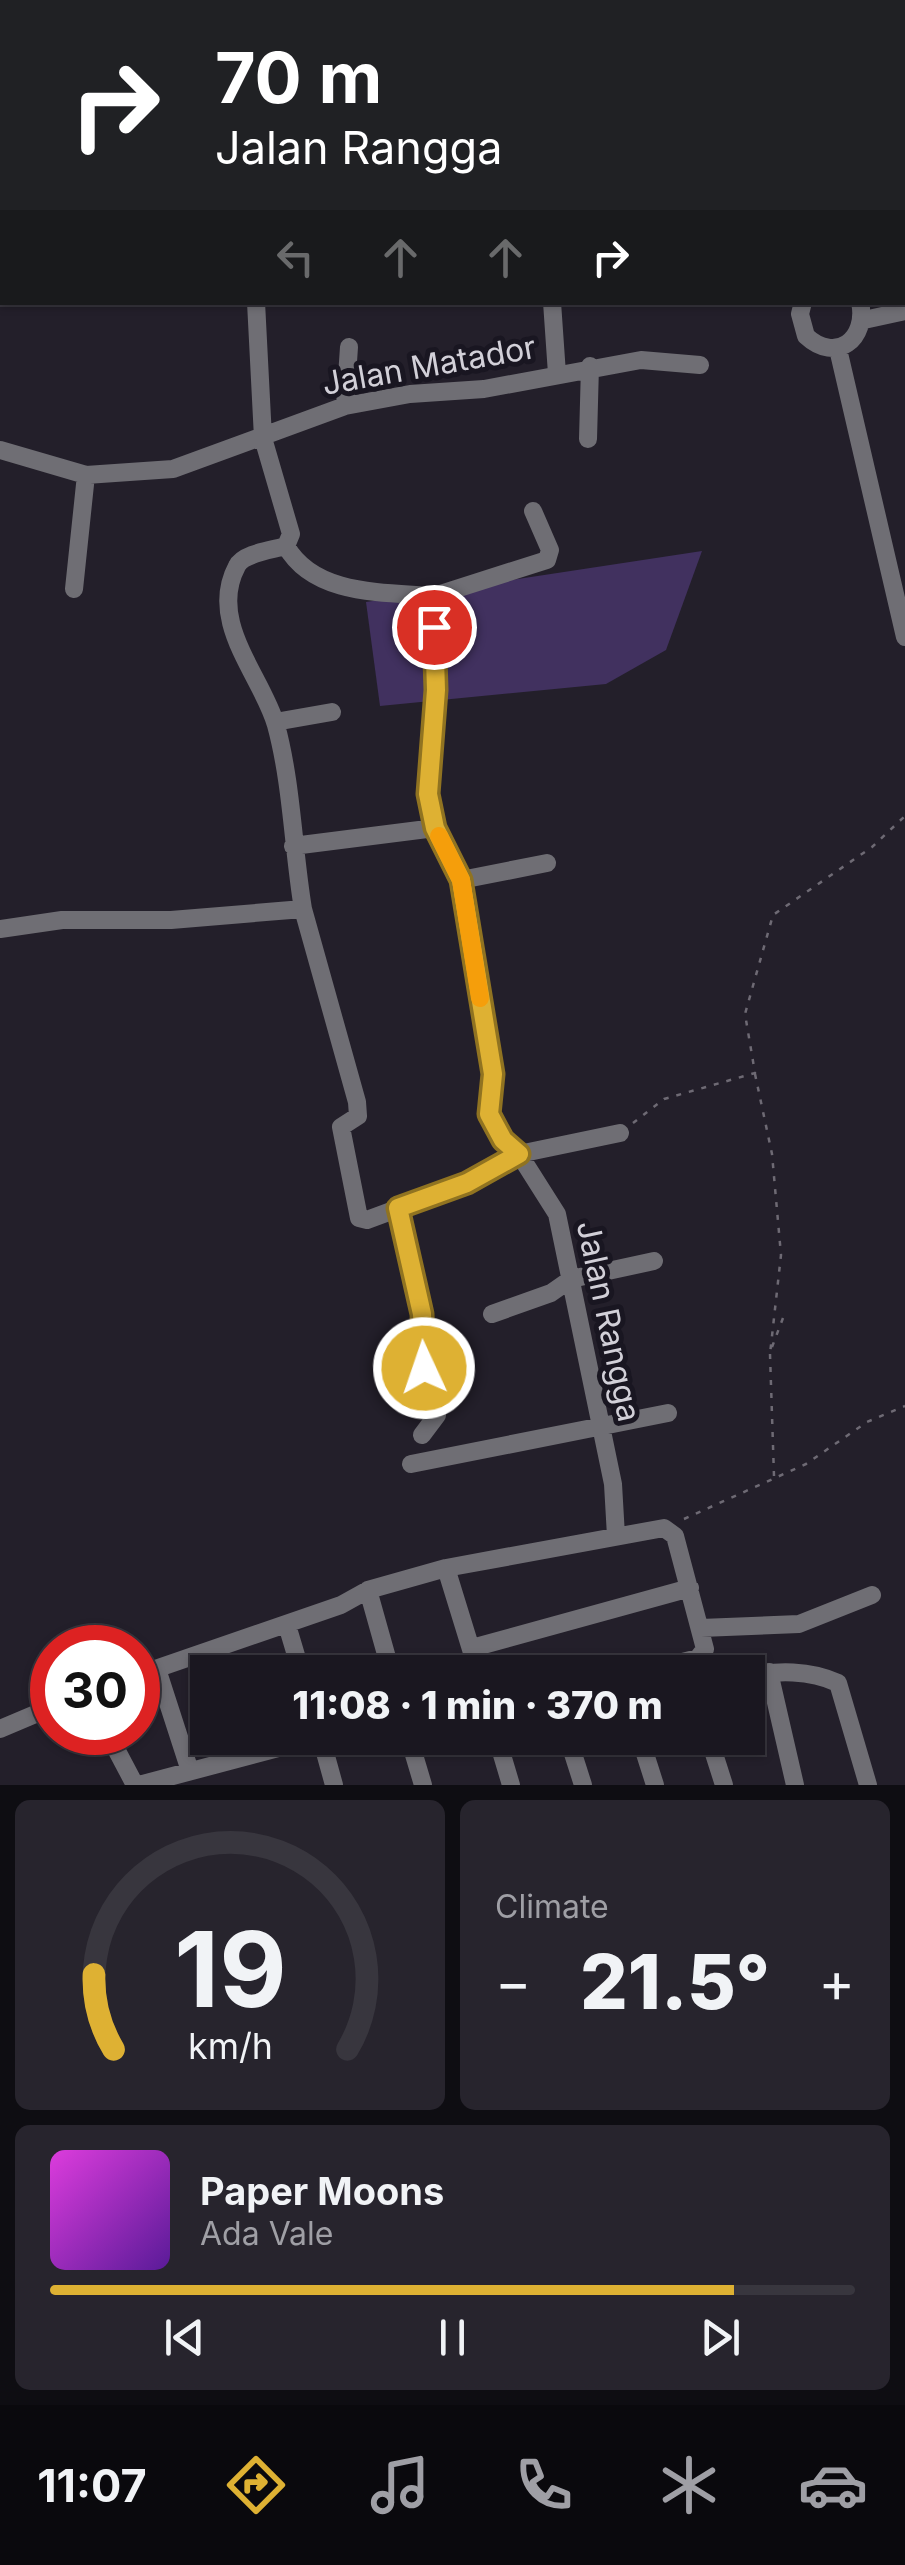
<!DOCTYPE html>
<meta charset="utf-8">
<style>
:root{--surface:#1a1720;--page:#27242d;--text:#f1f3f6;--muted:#9f9fa5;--line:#38363e;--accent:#deb133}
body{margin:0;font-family:Inter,sans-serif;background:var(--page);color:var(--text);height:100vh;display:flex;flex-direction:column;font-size:38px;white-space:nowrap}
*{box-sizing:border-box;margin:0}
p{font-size:32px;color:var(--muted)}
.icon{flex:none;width:55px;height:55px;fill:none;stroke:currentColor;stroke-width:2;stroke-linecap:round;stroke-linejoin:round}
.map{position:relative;height:1785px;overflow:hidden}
.details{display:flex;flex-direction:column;gap:15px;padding:15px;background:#0e0d12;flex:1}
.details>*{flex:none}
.hud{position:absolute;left:0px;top:0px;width:905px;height:305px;box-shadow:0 2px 8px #0004,0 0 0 2px var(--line);background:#202124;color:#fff;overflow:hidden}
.speed{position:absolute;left:30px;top:1625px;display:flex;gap:20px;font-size:50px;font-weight:700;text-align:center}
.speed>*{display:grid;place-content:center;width:130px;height:130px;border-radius:50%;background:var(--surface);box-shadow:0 2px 8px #0004,0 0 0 2px var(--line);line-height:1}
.speed .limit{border:15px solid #d22;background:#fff;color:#111}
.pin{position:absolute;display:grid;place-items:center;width:85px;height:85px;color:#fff;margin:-42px;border:5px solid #fff;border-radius:50%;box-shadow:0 2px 10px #0007}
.me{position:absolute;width:110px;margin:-55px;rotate:357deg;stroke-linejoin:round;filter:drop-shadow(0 0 8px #0008)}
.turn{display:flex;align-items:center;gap:35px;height:210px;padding:0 50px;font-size:45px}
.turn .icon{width:130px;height:130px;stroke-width:2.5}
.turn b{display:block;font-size:70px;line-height:85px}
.lanes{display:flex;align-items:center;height:95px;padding:0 50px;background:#0003;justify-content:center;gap:50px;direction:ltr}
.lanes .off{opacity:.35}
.big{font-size:75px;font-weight:800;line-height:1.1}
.details .widget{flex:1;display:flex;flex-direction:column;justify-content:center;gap:15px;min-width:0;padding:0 35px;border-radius:15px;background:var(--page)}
.details .dial{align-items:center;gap:0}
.dial svg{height:260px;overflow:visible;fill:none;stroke:var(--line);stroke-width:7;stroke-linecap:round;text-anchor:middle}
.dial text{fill:var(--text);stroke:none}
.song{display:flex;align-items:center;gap:30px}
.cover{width:120px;height:120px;border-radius:15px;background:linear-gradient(135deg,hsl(300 70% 55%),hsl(270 70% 35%))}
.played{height:10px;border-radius:5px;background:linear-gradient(90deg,var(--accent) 85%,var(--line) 85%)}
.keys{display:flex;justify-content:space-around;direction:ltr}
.heat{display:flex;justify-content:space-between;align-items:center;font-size:55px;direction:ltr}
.details .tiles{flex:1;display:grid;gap:15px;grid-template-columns:1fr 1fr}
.widget:last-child{grid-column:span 2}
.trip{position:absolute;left:190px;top:1655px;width:575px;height:100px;border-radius:0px;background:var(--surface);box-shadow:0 2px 8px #0004,0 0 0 2px var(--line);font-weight:800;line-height:100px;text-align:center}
.tabs{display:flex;height:160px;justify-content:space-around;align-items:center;background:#0a090d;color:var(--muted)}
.tabs .icon{width:70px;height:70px}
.tabs .current{color:var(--accent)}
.tabs b{font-size:45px;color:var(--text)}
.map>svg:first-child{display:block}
</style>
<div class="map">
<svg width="905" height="1785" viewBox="0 0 905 1785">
<rect width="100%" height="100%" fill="#231f2a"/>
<path fill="#41315f" d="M702 551 666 650 606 684 380 706 366 602Z"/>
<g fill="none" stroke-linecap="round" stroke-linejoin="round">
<path stroke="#6e6a74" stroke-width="2.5" stroke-dasharray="5 8" stroke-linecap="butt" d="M865 2 866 0
M755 1074 772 1154 781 1255 770 1354
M633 1123 664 1099 755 1073 745 1014 773 915 872 847 905 816
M772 1347 783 1318
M770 1354 774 1476
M684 1519 806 1464 867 1422 905 1406"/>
<path stroke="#6f6e74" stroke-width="18" d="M382 0V2
M483 0V2
M543 0 544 2
M207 2V0
M777 2 778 0
M0 104 2 105
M902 292 905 291
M256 302 263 438 291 534 286 546C273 550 243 553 237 566 207 622 262 676 276 725 292 784 293 849 303 909
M552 302 557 374
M803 302 800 314 806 336C836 364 868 339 860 302
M864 320 905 311
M838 349 905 637
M345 406 349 347
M588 439 590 366
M0 450 86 475 173 469 345 406 410 394 484 389 641 360 700 365
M286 546C314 596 384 592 434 596L437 690 428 794 435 828 461 880 493 1074 489 1114 503 1141 519 1154 620 1133
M74 589 86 475
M434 596 547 560 550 550 533 511
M275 722 332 712
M293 846 435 828
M461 880 547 863
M0 929 62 920H171L303 909 357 1102 358 1116 341 1127 359 1218 367 1220 467 1183 519 1154 557 1214 613 1484 616 1536
M398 1208C410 1262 440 1335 415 1388L432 1389 437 1415 422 1435
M492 1314 551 1293 571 1279 654 1261
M411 1464 668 1413
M446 1568 478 1672
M368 1590 391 1672
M287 1625 301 1672
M701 1628 799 1624 872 1595
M221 1647 229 1672
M472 1648 690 1588
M157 1669 190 1771
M769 1672 795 1785
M138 1675 341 1605 368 1590 446 1568 664 1528 675 1536 705 1649 698 1658 644 1672
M748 1677C776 1670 810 1670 838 1683L868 1785
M0 1729 52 1707
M107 1732 135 1785
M321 1738 334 1785
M409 1738 423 1785
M497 1738 511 1785
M568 1738 583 1785
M640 1738 655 1785
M709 1738 724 1785
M139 1785 316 1738"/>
</g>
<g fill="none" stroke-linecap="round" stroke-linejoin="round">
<g stroke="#907321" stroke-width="25">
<path id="route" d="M424 1368 422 1314 398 1208 467 1183 519 1154 503 1140 489 1114 493 1074 461 880 435 828 428 794 436 690 434 627"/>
</g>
<use href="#route" stroke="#deb133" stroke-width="18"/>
<path stroke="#f59e0b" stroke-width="18" d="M439 836 461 880 480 998"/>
</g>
<g text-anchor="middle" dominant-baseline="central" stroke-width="10" stroke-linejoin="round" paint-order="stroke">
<g font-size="32" fill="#d2d0d8" stroke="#191621">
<text transform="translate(429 365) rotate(-10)">Jalan Matador</text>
<text transform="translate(609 1321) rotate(78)">Jalan Rangga</text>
</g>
</g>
</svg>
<div class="speed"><div class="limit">30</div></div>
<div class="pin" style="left:434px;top:627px;background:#d93025"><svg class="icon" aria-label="arrive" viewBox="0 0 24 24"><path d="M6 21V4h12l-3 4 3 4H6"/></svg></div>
<svg class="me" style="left:424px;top:1368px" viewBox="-20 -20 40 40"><circle r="17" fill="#deb133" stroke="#fff" stroke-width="3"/><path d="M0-11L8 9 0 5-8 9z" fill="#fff"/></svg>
<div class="trip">11:08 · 1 min · 370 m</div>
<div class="hud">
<div class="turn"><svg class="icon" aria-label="right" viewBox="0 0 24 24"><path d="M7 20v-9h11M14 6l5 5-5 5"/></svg><div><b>70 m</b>Jalan Rangga</div></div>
<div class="lanes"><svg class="icon off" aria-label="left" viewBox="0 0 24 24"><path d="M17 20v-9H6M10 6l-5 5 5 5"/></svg><svg class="icon off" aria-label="ahead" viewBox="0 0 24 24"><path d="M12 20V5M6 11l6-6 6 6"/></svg><svg class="icon off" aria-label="ahead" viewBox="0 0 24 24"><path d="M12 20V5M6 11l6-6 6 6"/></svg><svg class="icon" aria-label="right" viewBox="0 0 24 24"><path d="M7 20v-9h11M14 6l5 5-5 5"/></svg></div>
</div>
</div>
<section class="details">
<div class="tiles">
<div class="widget dial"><svg viewBox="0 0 100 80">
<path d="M14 69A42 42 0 1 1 86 69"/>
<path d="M14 69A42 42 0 0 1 8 46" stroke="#deb133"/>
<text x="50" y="56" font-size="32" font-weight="700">19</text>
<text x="50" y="72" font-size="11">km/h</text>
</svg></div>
<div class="widget"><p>Climate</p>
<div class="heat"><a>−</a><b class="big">21.5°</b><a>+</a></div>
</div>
<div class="widget">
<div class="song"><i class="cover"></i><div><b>Paper Moons</b><p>Ada Vale</p></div></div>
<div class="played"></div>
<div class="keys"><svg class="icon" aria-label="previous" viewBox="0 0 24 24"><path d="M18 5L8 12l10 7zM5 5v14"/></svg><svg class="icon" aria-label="pause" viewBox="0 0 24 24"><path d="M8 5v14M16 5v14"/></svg><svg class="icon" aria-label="next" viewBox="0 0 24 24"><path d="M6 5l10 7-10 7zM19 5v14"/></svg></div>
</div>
</div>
</section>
<nav class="tabs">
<b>11:07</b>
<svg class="icon current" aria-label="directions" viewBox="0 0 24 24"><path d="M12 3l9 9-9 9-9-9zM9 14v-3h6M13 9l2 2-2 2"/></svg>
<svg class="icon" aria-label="music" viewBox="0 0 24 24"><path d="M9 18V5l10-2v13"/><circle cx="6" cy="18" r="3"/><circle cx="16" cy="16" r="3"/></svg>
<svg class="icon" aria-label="phone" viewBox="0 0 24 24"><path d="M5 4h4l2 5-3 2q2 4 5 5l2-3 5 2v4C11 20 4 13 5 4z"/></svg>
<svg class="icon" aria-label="climate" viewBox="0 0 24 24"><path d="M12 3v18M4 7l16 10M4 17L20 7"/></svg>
<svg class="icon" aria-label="car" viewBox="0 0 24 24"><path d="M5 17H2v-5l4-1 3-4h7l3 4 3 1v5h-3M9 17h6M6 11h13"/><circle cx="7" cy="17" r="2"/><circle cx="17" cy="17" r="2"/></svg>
</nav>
